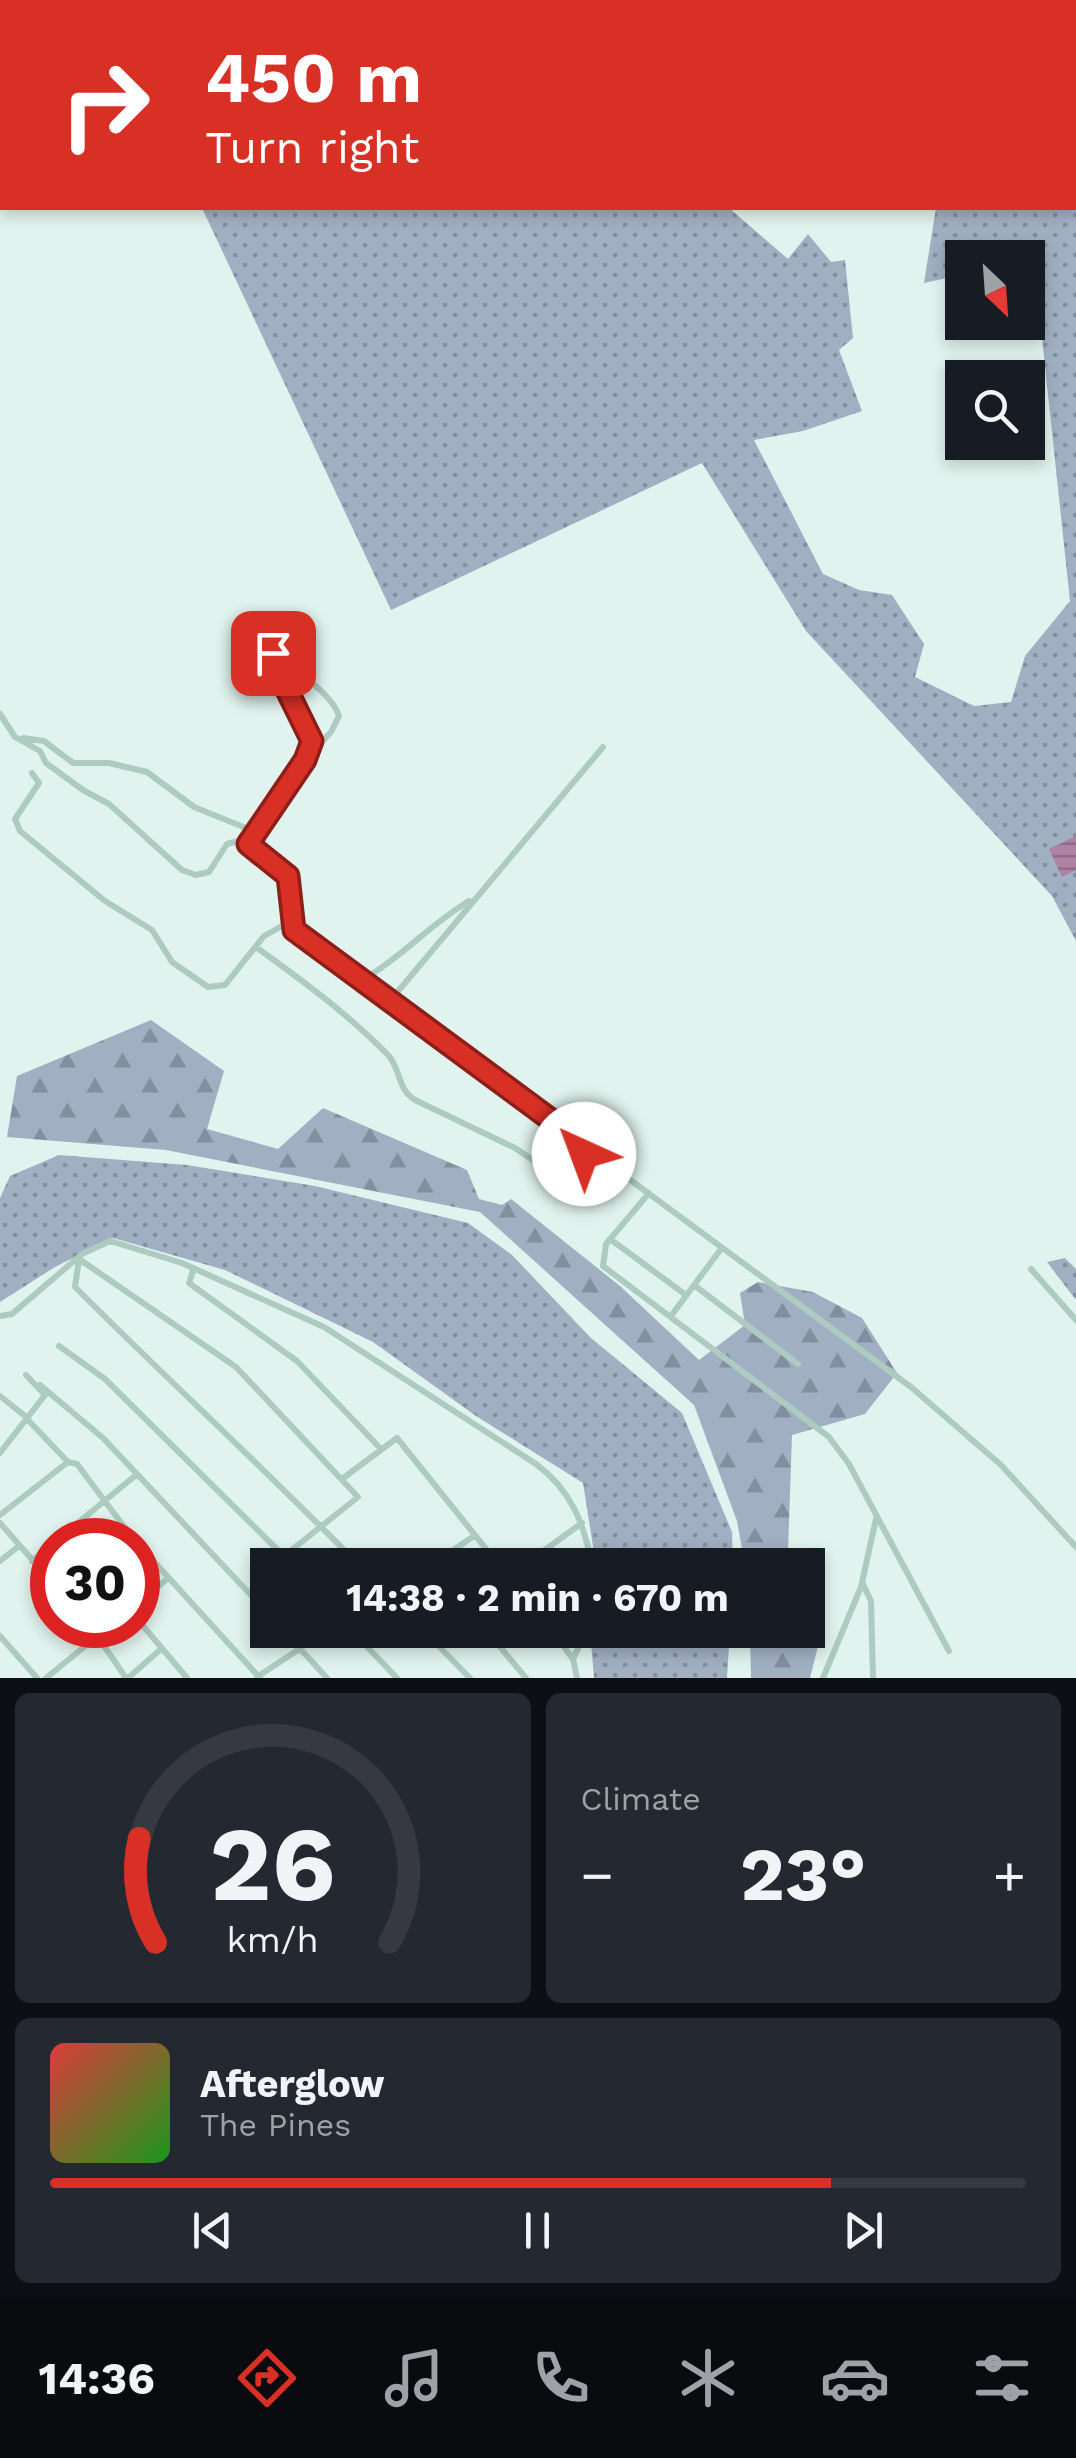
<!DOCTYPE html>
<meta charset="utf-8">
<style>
:root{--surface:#171b24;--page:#242831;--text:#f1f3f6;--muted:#9ea1a6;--line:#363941;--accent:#d93025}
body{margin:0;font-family:"Work Sans",sans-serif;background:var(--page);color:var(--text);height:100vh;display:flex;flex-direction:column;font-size:38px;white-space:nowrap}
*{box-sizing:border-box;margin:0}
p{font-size:32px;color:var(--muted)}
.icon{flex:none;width:55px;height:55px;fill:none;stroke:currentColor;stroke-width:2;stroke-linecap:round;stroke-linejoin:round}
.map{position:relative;height:1678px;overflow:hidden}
.drawer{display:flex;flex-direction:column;gap:15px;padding:15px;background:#0d0f14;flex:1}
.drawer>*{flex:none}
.top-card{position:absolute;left:0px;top:0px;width:1078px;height:210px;box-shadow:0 5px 15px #0003;background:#d93025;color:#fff;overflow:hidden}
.needle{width:65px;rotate:155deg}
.fabs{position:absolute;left:945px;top:240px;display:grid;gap:20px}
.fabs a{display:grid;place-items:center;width:100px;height:100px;border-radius:0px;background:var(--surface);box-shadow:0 5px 15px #0003;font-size:50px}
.speed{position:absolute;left:30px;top:1518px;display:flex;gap:20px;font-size:50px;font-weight:700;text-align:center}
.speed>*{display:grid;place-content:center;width:130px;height:130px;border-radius:50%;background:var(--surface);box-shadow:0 5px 15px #0003;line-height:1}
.speed .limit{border:15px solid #d22;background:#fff;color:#111}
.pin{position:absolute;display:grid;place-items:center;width:85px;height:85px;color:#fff;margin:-42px;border-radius:20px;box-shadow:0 5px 15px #0006}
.me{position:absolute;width:110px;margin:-55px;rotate:317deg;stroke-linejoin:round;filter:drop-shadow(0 0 8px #0008)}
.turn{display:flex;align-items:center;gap:35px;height:210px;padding:0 40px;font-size:45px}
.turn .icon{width:130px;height:130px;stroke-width:2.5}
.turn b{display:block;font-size:70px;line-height:85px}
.big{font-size:75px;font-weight:700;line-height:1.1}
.drawer .widget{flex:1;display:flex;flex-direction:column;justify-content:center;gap:15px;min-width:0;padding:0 35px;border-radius:15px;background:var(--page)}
.drawer .dial{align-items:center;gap:0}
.dial svg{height:260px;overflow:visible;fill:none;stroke:var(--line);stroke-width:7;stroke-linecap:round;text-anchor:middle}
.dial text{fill:var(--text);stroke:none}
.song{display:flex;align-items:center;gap:30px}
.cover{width:120px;height:120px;border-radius:15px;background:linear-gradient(135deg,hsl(0 70% 55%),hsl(120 70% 35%))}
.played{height:10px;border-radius:5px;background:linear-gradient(90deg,var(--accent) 80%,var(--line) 80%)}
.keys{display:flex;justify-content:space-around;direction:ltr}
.heat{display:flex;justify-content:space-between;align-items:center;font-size:55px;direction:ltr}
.drawer .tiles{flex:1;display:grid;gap:15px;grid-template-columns:1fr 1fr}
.widget:last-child{grid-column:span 2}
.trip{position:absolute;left:250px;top:1548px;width:575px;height:100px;border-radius:0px;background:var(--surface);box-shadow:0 5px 15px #0003;font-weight:700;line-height:100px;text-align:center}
.menu{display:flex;height:160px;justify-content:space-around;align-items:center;background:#090b0e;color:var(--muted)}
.menu .icon{width:70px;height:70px}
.menu .current{color:var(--accent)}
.menu b{font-size:45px;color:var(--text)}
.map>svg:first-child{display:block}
</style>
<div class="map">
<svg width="1076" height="1678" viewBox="0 0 1076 1678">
<defs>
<pattern id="grass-dots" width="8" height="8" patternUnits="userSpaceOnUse" patternTransform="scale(2.5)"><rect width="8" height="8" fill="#a1afc2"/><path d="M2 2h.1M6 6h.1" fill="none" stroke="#838f9e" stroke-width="1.8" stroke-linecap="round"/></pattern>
<pattern id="forest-firs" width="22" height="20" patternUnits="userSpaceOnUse" patternTransform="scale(2.5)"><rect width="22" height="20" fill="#a1afc2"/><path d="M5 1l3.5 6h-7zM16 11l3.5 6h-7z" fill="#838f9e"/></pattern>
<pattern id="water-rules" width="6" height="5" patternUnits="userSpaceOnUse" patternTransform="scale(2.5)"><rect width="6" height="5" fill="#af81a2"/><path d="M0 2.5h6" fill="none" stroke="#8f6b85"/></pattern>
</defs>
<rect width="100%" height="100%" fill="#e1f3ee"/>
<path fill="url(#grass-dots)" d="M104 0H704L706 2H105Z
M1037 0H1076V941L1052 896 806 631 702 463 391 610 202 208H729L788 259 808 234 831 262 845 260 853 338 839 350 862 411 803 431 754 440 823 574 859 590 892 595 924 644 915 677 974 706 1011 702 1025 656 1070 601 1039 310 1033 322 1028 319V258H962V305L949 303 951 277 924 283 936 208H1075V2Z
M59 1155 187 1165 315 1186 468 1223 512 1255 591 1338 682 1413 732 1532 733 1565H596L583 1483 476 1416 373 1342 225 1270 113 1238 55 1267 0 1302V1198L10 1176Z
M1065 1258 1076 1269V1300L1047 1262Z
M590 1630H730L727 1678H594Z"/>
<path fill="url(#forest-firs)" d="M151 1020 224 1071 207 1129 278 1149 323 1108 467 1170 479 1199 502 1205 511 1199 620 1286 699 1360 745 1325 740 1293 758 1282 813 1292 862 1318 897 1373 865 1414 792 1435 788 1552 766 1565H745L737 1521 694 1405 480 1212 166 1150 7 1137 17 1076Z
M808 1606 820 1638 810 1678H751L750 1630H808Z"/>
<path fill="url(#water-rules)" d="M1076 836V870L1062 877 1049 849Z"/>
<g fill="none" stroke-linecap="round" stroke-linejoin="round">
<path stroke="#adcbc1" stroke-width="6" d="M284 663 282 680 312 740 306 756
M0 714 15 737 40 751 46 763 83 790 109 804 182 870 196 875 209 872 227 844 242 840C256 850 278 860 287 875 300 895 284 918 301 937L911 1387 1001 1465 1076 1547
M23 738 44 741 73 763H109L147 772 194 807 246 828 249 843
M32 773 39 783 15 819 20 831 105 901 152 930 172 962 208 987 225 985 264 936 291 921
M251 836 305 760 331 732 339 716C331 691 278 655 254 647
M256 947C303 981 348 1014 388 1055 401 1069 397 1089 415 1100L515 1148 564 1181 576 1179 586 1147
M360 981C400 959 429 925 469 901
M389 1002 603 747
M649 1193 606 1244 603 1266 829 1437 849 1464 949 1651
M610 1239 686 1295
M194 1268 189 1283 297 1361 381 1449
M1031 1269 1076 1320
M694 1285 798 1364
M0 1316 12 1314 82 1254 110 1241 182 1263 324 1327 536 1464C571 1490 584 1523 592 1565
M671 1316 721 1249
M59 1346 105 1379 293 1565
M40 1385 103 1438 268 1613
M0 1396 25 1416
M28 1420 68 1462 77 1464 134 1540
M0 1453 45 1395 26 1375
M342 1479 397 1438 499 1565
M0 1515 68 1462
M0 1523 52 1582
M57 1540 136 1475
M138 1544 260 1678
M542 1551 553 1565
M284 1556 358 1497 236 1367 79 1259 75 1287C169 1381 266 1470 359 1565
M0 1561 19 1546
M32 1561 52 1544
M431 1565 474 1536
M524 1565 582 1523
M863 1584 871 1601 873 1678
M138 1603 167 1579
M138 1620 187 1678
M283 1630 327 1678
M351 1630 397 1678
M423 1630 470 1678
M486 1630 526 1678
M552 1630 572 1658
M0 1636 37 1678
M94 1639 100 1640 126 1678
M257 1677 328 1630
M46 1678 111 1625
M128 1678 161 1649
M577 1678 573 1659 587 1630
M823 1678 861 1587 876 1519"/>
</g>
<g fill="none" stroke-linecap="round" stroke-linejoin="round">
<g stroke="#8d1f18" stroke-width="25">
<path id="route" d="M273 653 284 662 282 680 312 741 305 760 248 844 288 876 294 930 554 1122 586 1147 584 1154"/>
</g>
<use href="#route" stroke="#d93025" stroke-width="18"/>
</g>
</svg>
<div class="fabs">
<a><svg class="needle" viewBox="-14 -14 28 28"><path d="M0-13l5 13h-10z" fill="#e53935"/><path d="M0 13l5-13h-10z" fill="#9ea1a6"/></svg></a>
<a><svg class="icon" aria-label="search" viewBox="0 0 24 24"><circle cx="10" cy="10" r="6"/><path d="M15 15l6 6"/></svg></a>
</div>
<div class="speed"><div class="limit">30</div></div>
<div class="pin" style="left:273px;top:653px;background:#d93025"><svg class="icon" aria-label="arrive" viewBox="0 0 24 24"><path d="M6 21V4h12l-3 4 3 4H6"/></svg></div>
<svg class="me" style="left:584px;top:1154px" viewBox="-20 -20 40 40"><circle r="19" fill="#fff"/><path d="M0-13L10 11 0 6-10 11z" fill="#d93025"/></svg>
<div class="trip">14:38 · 2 min · 670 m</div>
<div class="top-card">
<div class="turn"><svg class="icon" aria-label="right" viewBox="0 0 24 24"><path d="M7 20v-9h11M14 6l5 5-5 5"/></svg><div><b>450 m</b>Turn right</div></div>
</div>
</div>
<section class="drawer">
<div class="tiles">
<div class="widget dial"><svg viewBox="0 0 100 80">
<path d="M14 69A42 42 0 1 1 86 69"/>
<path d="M14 69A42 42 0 0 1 9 37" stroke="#d93025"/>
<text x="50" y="56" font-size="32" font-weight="700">26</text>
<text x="50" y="72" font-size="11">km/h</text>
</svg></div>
<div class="widget"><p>Climate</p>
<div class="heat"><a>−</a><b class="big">23°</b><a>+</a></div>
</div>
<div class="widget">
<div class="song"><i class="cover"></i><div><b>Afterglow</b><p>The Pines</p></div></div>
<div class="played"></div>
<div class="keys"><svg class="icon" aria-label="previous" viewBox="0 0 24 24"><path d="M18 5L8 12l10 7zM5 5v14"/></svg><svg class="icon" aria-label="pause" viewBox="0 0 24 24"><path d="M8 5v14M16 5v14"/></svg><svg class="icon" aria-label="next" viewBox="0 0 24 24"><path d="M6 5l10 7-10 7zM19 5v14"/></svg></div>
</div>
</div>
</section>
<nav class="menu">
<b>14:36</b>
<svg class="icon current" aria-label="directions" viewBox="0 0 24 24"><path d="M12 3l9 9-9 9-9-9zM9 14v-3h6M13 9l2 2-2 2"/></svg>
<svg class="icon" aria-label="music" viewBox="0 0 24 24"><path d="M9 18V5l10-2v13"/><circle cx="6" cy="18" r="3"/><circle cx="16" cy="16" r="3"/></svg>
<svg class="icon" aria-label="phone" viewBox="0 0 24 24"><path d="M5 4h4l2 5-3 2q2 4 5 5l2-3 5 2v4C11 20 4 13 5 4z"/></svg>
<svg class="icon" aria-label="climate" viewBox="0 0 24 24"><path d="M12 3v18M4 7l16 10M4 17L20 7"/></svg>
<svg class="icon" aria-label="car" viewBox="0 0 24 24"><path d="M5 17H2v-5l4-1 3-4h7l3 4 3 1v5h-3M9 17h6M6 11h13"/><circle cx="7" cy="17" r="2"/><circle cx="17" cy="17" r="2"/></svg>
<svg class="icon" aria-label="filters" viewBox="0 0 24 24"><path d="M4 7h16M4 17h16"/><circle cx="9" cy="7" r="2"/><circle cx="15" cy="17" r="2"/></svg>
</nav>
